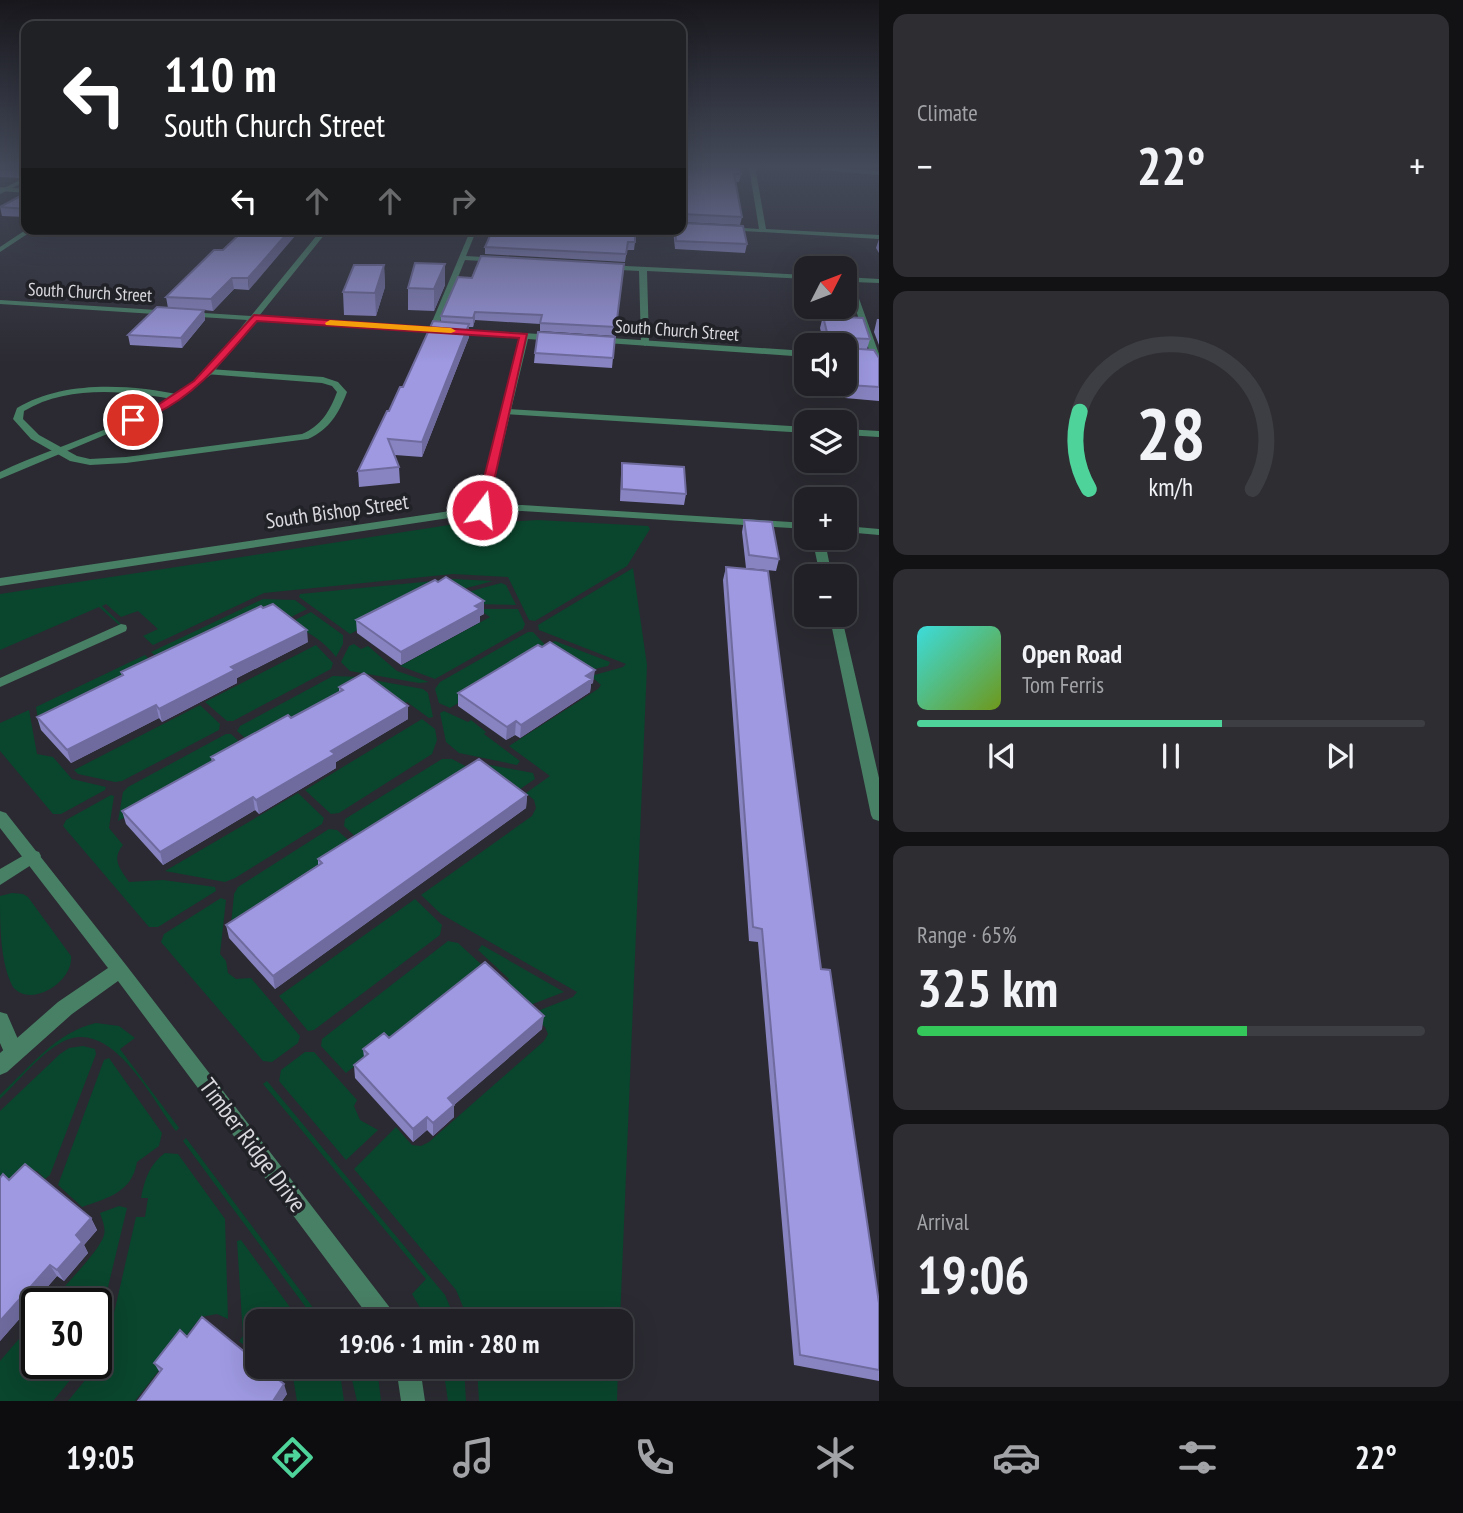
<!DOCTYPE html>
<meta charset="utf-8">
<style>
:root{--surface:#202026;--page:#2d2d32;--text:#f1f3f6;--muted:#a2a3a7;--line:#3d3e43;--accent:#4ed39a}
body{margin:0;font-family:"PT Sans Narrow",sans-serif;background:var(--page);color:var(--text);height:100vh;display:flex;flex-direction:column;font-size:26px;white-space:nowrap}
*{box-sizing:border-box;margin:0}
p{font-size:23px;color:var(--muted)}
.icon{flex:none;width:38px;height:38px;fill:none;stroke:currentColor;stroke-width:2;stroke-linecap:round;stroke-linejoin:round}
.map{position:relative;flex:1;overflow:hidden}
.side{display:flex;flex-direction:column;gap:14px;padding:14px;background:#121215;width:584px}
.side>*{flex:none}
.guide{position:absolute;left:21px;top:21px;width:665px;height:214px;border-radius:14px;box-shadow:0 7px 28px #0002,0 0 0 2px var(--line);background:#202124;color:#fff;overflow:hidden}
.needle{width:46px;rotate:48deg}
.fabs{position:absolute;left:794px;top:256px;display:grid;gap:14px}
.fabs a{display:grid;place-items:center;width:63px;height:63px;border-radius:14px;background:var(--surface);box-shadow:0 7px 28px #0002,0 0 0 2px var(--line);font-size:35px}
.speed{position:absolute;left:21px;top:1288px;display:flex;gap:14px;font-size:35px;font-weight:700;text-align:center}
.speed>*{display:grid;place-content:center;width:91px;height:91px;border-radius:50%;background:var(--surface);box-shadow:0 7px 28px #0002,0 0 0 2px var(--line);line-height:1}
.speed .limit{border:4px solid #111;border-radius:10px;background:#fff;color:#111}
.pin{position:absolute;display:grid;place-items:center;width:60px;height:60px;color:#fff;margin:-30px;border:4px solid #fff;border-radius:50%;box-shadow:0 2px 7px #0007}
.me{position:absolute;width:77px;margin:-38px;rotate:15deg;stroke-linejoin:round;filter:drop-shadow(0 0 5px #0008)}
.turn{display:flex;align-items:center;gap:24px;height:147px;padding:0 28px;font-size:32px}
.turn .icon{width:91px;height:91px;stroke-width:2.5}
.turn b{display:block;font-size:49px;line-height:60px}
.lanes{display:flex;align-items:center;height:66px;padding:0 28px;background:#0003;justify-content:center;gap:35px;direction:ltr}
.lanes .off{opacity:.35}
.big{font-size:52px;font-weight:700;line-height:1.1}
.side .card{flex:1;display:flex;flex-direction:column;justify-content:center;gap:10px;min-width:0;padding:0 24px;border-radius:14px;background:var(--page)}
.side .dial{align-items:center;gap:0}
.dial svg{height:182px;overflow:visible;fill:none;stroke:var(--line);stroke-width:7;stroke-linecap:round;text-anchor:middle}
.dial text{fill:var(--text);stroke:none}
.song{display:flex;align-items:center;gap:21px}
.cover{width:84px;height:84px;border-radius:10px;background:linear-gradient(135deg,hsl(180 70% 55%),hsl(80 70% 35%))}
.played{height:7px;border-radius:4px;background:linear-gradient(90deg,var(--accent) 60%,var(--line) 60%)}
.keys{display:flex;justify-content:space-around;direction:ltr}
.heat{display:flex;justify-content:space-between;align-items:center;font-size:38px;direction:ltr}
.charge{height:10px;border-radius:5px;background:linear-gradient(90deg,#34c759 65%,var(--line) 0)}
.trip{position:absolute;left:245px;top:1309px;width:388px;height:70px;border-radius:14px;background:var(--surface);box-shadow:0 7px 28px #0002,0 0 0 2px var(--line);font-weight:700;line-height:70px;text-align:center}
.menu{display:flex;height:112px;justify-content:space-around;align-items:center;background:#0d0d0f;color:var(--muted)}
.menu .icon{width:49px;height:49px}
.menu .active{color:var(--accent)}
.menu b{font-size:32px;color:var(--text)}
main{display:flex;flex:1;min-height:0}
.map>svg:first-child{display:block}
</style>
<main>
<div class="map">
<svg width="879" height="1401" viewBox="0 0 879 1401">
<rect width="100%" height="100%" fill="#2b2a32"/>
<path fill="#0a452d" d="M538 520 648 526 650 529 627 566 535 621 529 620 508 577 453 574 264 593 153 645 143 636 158 629 138 611 121 617 106 604 102 606 121 624 119 625 99 607 0 650V594L449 525Z
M633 568 647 665 620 1321H469L456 1290 354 1169 396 1127 412 1145 421 1146 429 1142 544 1041 548 1034 545 1027 530 1014 573 997 577 992 441 914 421 895 532 816 536 808 534 800 526 793 550 776 509 746 598 689 601 685 591 676 623 667 626 664 539 630 538 625Z
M454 579 493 581 463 589 441 587 350 634 299 597 300 594Z
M501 583 506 585 516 605 475 604 468 592Z
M263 599 295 600 307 609 285 620 164 664 151 652Z
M478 609H518L525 624 523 629 435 679 400 666 490 617Z
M311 612 343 635V644L336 657C324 641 307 631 289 623Z
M528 632H533L549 649 450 708 439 703 435 689 440 682Z
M555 641 610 662 608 666 581 672 551 643Z
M354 644 361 649 368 646 397 671 429 682 419 683 350 671 341 662 349 646Z
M316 645 333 663 331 669 233 721H227L205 702Z
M145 655 158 667 39 725 36 707Z
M333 676 360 677 368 683 254 746 237 731 240 726Z
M373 680 423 689 428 693 433 717 429 718 407 702 399 706Z
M200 705 220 724 219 730 122 781 115 782 78 774 74 770Z
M29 710 37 754 53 757 72 779 106 787 105 790 61 814H53L0 751V723Z
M444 711 468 722 471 720 486 732 484 734 520 761 517 765 459 753 446 742 440 713Z
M422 719 435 729 437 740 432 754 339 813 331 814 305 790Z
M226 734H231L247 749 118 821 123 792 128 787Z
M442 759H452L471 769 361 842 344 826 345 819Z
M474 762 533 773 535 779 520 789 493 769Z
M298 793 324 818 322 824 235 878 225 882 165 871Z
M111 795 114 796 109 828 123 845C111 859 120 869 129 882L163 880 215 887 216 891 158 927H149L63 826 66 820Z
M329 829 337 830 355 846 231 925 234 894 238 887Z
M12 893 23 894 28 897 71 956C74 981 31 1009 13 987 0 963 0 925 0 896Z
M221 898 226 900 220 954 226 961 228 973 236 979 251 978 300 1036 298 1043 272 1062 263 1061 161 942 164 934Z
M415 899 442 925 440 935 314 1030 308 1031 279 996Z
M448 941 458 943 482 965 346 1073 321 1046 322 1039Z
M482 945 564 992 525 1007 502 985 509 979 478 950Z
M96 1023 119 1026 135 1038 120 1049 179 1128 176 1131C152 1099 112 1018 64 1041 40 1053 19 1081 0 1099V1095C29 1068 56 1032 96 1023Z
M83 1046 95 1049 96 1054 50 1175 45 1179 37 1171H31L0 1194V1111L60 1054 69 1048Z
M305 1052H314L357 1100 354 1106 360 1120 378 1130 346 1160 279 1081 281 1070Z
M109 1058 162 1133 159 1146 137 1162C132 1192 108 1198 82 1207L58 1185 104 1060Z
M267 1081 445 1295 456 1321H428L412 1294 426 1279 263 1084Z
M186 1138 323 1321H316L183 1141Z
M165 1153 178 1154 225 1219 228 1319 217 1314 201 1317 135 1401H68L104 1357 136 1217H145L148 1198H141C145 1179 149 1165 165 1153Z
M119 1206 127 1208 96 1337V1304H49C61 1289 100 1251 104 1235 106 1227 102 1220 100 1213Z
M241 1240 300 1321H257V1356L239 1341 243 1336 237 1241Z
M37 1318V1363H84L53 1401H0V1361Z
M334 1367 341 1380 344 1401H297L293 1377H323Z
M349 1367H377L381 1401H357Z
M443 1367H464L466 1401H448Z
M477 1367H618L617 1401H479Z"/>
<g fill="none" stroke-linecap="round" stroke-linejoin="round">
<path fill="#488065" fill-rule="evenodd" d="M27 229H35L0 252V247Z
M471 229H477L466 256 499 258 503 260 499 262 465 260 437 329 430 331 429 329Z
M606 265 807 275V279L647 271 649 343 645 346 641 343 639 271 603 269V265Z
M845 277 879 279V283L853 282 879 354V371L875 368Z
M209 369 323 377 338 382 347 392C339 413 329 430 308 439L126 463 90 465 70 461 31 439 13 419 17 408C63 380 130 384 181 395L183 397 178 400C130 391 68 384 24 411L23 419 39 435 77 456 90 459 126 457 302 434C321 426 330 411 337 392L332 386 322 383 206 374 205 372Z
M508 409 807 427V433L505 414 503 412Z
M845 429 879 431V437L845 435Z
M121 624 126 625 127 628 126 631 0 687V678Z
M33 850 39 852 41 856 39 860 0 885V869Z
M0 1012 7 1014 24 1053 21 1059 14 1062 7 1059 0 1043Z"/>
<path fill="#488065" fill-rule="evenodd" d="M749 167H755L766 229 879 235V239L726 230 728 227 759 229Z
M823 167 879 171V175L821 170Z
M0 187 26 189V193L0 191Z
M322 229H329L259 316 554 335 558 338 554 341 528 339 488 506 522 505 807 523V529L522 511 482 513 0 586V578L477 507 519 338 255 321 212 374 164 408 112 432 0 479V472C65 441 153 421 206 370 221 355 233 337 247 320L0 304V300L251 316Z
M595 337 807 351V357L592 342V338Z
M845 526 879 529V535L845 532Z
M812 537H824L832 576H820Z
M829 614H841L879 778V821L873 819 871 815Z
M0 811 6 813 126 965 394 1313 398 1321H372L118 981 72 1014 7 1072 0 1075V1053L58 1002 108 968 0 828Z
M396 1367H420L425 1401H401Z"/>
<path fill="#488065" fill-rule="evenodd" d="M26 177V181L0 194V190Z"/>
</g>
<path fill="#8884c2" d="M0 167H26V175L19 178 0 177Z
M681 167 741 174 739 182H735L742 217 740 225 681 222 747 244 745 253 675 249 673 229H681Z
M26 193V217L2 216 0 207Z
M245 229 249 290 234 289 213 311 204 310 205 320 182 348 130 345 128 335 168 308 166 297 223 250Z
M480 229H635V242L634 250H627L625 262 485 254V247L491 233 480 231Z
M879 239V253L876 248Z
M624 264 615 336 540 331V324L475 320 473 327H469V337L422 457 395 455 399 467 400 483 359 487 358 471 403 387 441 322V316L472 278Z
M384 265 385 287 376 316 344 315 343 292Z
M445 285 434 311 408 310V288Z
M823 316 870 339 867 349 879 358V401L845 398 844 394 835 393 833 383H845V345H824L820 328Z
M877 319H879V345L874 332Z
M615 337 612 368 534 363 535 353Z
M622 463 686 494 684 505 620 501 621 474Z
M744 520 779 559 776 571 746 568 742 532Z
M726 567 821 969 879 1303V1381L794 1365 758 942 749 941 723 580Z
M484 614 480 616V622L401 665 357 633 356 620Z
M308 642 237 678V683L162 722 159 718 71 763 41 730 37 717 122 676 121 672Z
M593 683 591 684 590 692 520 738 515 735 506 740 458 706V693Z
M339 687 408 706V719L336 762V768L259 814 255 810 163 865 126 824 122 811 212 762 211 757 291 718 339 692Z
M527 795 526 808 275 989 229 938 226 925 318 865V859Z
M542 1029 454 1105V1117L433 1136 427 1130 413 1142 355 1078 354 1065 364 1057 363 1049 389 1038Z
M9 1180 91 1218 97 1230 84 1245 88 1253 64 1281 57 1276 0 1341Z
M187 1337 287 1394 282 1401H138L160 1373 154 1363Z"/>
<path fill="#6f6b9e" d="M25 167 26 175 19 178 17 170Z
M291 229H301L249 290 248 278Z
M445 264V285L434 311V289Z
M384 265 385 287 376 316 375 293Z
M232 278 234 289 213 311 211 299Z
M204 310 205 320 182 348 181 338Z
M475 312V320L473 327V318Z
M469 324V337L422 457V442Z
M484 601V614L480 616V622L401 665V652Z
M307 630 308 642 237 678V683L162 722 159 709 231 667Z
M595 670 593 683 591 684 590 692 520 738 521 725Z
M156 705 159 718 71 763 67 750Z
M408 706V719L336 762V768L259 814 256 800 331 751Z
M516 721 515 735 506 740 507 727Z
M527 795 526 808 275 989 273 976Z
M253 797 255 810 163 865 160 852Z
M544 1016 542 1029 454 1105V1117L433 1136V1123L448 1098Z
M427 1117V1130L413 1142V1129Z
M91 1218 97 1230 84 1245 88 1253 64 1281 57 1270 76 1235Z
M50 1265 57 1276 0 1341V1321Z
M284 1384 287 1394 282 1401H273Z"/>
<path fill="#9e99e1" stroke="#6f6b9e" stroke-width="2" d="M0 167H25L17 170 0 169Z
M681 167H739L741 174H734L742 217 682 214 681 218Z
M26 193V209L0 207Z
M681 222 682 223 743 226 747 244 676 241 675 229H681Z
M245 229H291L248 278H232L211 299 166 297 214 250H223Z
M493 229H635V242H628L626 254 485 247Z
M481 256 624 264 616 327 540 323 542 315 475 312 473 318 441 316 458 277 472 278Z
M415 263 445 264 434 289 408 288Z
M354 265H384L375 293 343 292Z
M157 307 204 310 181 338 128 335Z
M823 316 863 318 870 339 847 338V348L874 350 879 358V387L849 385 848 380H845V345H830Z
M433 321 469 324 422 442 388 439 399 467 358 471 387 411H389L400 387H403Z
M538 332 615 337 613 358 535 353Z
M622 463 684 467 686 494 622 489Z
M744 520 772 522 779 559 749 555Z
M726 567 768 571 821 969 830 970 879 1303V1370L800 1355 762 929 753 927Z
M446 577 484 601 475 606 480 609 401 652 356 620 435 580 438 582Z
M273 604 307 630 231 667 235 670 159 709 156 705 67 750 37 717 123 675 121 672 261 606 263 608Z
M550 642 595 670 586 676 592 679 521 725 516 721 507 727 458 693 538 645 542 647Z
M364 673 408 706 331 751 335 754 256 800 253 797 160 852 122 811 214 760 211 757 288 715 291 718 343 690 339 687Z
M479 759 527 795 273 976 226 925 322 863 318 859Z
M485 962 544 1016 448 1098 454 1105 433 1123 427 1117 413 1129 354 1065 368 1054 363 1049 384 1033 389 1038Z
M25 1164 91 1218 76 1235 82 1242 57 1270 50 1265 0 1321V1178L3 1174 9 1180Z
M202 1317 257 1362V1367H263L284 1384 273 1401H138L162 1369 154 1363 180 1330 187 1337Z"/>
<linearGradient id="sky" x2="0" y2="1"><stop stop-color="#18171c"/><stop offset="0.46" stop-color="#444a5a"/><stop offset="1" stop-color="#444a5a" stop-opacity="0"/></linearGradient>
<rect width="879" height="363" fill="url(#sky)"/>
<path fill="#e11d48" stroke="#92132f" stroke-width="2" d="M254 315 527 334 487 512 482 514 476 510 519 338 257 321C226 356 199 393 155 414 147 418 139 423 129 422V417L159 404 194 381Z"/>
<path fill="#f59e0b" d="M330 320 451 328 456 331 451 333 326 325 325 323Z"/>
<g text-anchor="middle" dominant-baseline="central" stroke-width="7" stroke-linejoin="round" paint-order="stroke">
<g font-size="18" fill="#d9d9de" stroke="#212128">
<text transform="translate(90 292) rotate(3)">South Church Street</text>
<text transform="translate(677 330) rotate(4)">South Church Street</text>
</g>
<g font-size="21" fill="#d9d9de" stroke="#212128">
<text transform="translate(337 511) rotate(-8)">South Bishop Street</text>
</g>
<g font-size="24" fill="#d9d9de" stroke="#212128">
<text transform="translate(253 1145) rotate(53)">Timber Ridge Drive</text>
</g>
</g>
</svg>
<div class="fabs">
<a><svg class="needle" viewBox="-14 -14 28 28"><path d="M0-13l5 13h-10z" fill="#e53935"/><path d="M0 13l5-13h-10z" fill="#a2a3a7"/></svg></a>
<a><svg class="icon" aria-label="sound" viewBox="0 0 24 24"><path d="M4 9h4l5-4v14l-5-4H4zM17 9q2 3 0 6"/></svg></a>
<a><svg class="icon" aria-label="layers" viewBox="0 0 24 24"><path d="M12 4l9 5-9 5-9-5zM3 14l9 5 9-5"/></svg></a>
<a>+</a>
<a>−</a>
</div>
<div class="speed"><div class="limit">30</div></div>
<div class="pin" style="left:133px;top:420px;background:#d93025"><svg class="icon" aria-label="arrive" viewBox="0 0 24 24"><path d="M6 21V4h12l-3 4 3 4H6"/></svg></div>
<svg class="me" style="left:482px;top:510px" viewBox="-20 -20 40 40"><circle r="17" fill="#e11d48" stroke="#fff" stroke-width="3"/><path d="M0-11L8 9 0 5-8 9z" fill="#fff"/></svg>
<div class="trip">19:06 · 1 min · 280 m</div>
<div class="guide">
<div class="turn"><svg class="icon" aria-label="left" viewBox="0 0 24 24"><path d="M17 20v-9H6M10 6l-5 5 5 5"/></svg><div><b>110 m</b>South Church Street</div></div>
<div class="lanes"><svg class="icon" aria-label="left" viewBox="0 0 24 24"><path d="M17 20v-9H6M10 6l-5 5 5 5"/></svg><svg class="icon off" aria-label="ahead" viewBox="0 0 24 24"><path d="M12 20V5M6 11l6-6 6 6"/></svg><svg class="icon off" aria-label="ahead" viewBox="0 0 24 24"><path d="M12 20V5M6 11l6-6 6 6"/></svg><svg class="icon off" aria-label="right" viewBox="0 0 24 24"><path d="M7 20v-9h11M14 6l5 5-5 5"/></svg></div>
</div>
</div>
<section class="side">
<div class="card"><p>Climate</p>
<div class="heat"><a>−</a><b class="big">22°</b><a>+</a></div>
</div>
<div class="card dial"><svg viewBox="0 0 100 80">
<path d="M14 69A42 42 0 1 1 86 69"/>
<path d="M14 69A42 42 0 0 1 10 35" stroke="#4ed39a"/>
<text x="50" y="56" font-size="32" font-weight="700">28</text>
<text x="50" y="72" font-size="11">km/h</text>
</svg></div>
<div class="card">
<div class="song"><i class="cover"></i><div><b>Open Road</b><p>Tom Ferris</p></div></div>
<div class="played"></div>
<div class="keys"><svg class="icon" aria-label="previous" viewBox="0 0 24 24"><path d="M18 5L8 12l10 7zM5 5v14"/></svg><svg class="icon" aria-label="pause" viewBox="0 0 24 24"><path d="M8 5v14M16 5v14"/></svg><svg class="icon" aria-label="next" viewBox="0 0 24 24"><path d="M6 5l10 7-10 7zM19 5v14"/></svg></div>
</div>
<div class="card"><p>Range · 65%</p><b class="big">325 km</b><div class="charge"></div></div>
<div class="card"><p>Arrival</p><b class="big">19:06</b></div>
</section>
</main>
<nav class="menu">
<b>19:05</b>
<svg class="icon active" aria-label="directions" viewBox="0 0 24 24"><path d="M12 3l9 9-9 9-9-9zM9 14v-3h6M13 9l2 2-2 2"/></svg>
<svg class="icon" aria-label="music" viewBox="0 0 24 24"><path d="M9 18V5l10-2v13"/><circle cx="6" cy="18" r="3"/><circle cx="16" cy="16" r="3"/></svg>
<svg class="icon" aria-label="phone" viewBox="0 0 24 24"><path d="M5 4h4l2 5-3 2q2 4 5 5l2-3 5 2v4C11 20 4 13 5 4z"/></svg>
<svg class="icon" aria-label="climate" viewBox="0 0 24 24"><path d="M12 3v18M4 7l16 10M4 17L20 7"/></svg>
<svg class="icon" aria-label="car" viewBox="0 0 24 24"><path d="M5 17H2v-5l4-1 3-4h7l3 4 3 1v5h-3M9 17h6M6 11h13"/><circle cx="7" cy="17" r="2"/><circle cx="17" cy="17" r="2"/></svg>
<svg class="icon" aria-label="filters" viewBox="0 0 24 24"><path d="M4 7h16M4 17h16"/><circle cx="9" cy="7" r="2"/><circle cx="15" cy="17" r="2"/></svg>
<b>22°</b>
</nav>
